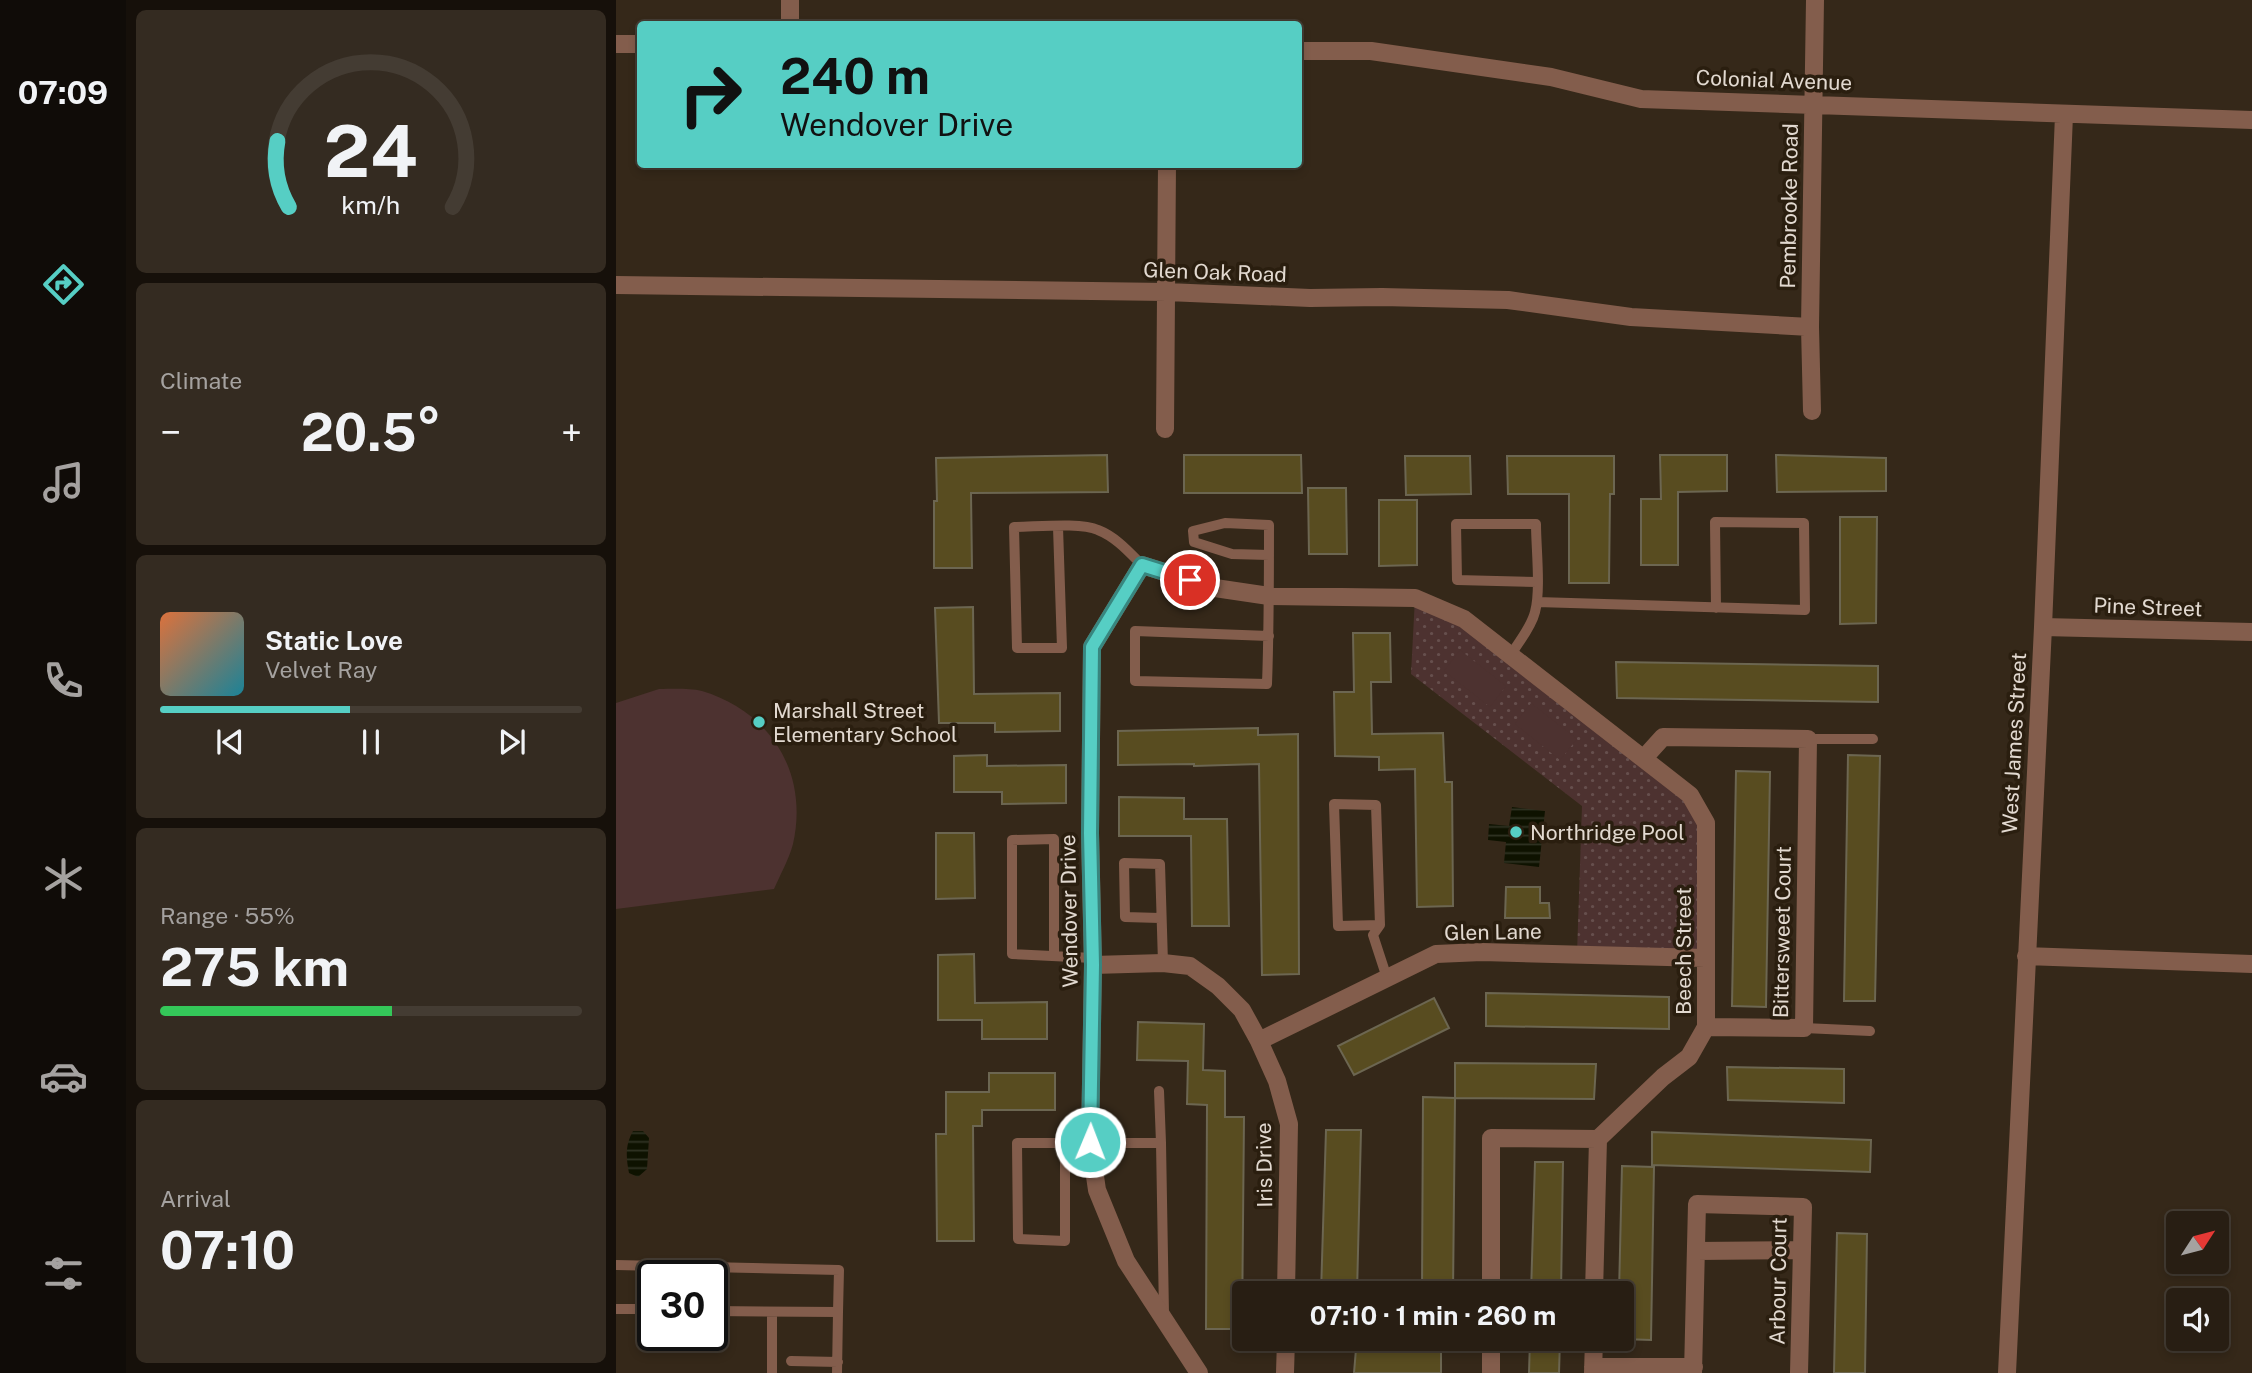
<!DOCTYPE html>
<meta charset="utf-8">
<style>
:root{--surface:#281e13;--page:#342b21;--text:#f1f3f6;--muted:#a5a2a0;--line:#443c33;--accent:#56cec4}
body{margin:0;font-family:"Public Sans",sans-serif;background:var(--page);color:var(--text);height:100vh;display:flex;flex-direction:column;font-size:26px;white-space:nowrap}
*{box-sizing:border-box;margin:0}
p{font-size:23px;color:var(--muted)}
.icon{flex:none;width:38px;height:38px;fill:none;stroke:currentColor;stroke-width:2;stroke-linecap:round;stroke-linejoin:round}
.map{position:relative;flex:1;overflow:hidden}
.sheet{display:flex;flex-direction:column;gap:10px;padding:10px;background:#16100a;width:490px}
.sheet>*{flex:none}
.banner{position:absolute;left:21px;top:21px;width:665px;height:147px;border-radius:7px;box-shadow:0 4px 10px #0003,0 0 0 2px var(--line);background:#56cec4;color:#111;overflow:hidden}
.needle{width:46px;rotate:54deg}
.tools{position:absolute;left:1550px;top:1211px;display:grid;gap:14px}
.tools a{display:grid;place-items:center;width:63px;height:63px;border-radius:7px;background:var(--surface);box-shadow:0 4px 10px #0003,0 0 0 2px var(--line);font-size:35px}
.speed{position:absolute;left:21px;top:1260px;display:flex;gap:14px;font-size:35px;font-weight:700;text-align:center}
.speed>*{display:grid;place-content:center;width:91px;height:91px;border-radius:50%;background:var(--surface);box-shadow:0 4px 10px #0003,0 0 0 2px var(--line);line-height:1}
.speed .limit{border:4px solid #111;border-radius:10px;background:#fff;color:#111}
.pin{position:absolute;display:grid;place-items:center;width:60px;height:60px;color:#fff;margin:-30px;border:4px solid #fff;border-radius:50%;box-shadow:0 2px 7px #0007}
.me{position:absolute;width:77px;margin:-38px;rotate:1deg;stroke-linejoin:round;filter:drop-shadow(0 0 5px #0008)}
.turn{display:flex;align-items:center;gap:24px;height:147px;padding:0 28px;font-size:32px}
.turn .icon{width:91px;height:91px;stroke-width:2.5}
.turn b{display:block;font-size:49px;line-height:60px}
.big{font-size:52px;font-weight:700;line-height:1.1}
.sheet .tile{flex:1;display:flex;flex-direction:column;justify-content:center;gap:10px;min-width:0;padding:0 24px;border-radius:10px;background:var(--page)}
.sheet .dial{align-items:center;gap:0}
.dial svg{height:182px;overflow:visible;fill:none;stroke:var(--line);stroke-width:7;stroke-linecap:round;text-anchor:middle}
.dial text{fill:var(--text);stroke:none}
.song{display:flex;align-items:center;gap:21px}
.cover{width:84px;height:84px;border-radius:10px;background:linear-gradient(135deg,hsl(20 70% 55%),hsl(190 70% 35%))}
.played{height:7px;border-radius:4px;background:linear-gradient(90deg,var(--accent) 45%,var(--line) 45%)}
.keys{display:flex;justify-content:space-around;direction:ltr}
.heat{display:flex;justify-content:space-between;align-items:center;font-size:38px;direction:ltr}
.charge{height:10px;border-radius:5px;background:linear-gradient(90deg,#34c759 55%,var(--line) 0)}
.trip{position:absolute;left:616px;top:1281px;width:402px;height:70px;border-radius:7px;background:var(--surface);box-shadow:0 4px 10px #0003,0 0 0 2px var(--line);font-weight:700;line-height:70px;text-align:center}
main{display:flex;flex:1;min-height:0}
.menu{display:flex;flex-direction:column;width:126px;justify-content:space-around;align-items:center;background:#100c08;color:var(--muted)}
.menu .icon{width:49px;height:49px}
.menu .on{color:var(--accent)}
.menu b{font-size:32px;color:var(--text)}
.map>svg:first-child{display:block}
</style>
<main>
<nav class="menu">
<b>07:09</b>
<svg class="icon on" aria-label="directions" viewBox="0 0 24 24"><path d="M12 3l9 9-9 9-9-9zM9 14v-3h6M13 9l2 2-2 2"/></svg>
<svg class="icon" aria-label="music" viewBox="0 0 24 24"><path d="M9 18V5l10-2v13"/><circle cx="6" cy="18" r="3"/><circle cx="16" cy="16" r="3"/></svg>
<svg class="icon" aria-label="phone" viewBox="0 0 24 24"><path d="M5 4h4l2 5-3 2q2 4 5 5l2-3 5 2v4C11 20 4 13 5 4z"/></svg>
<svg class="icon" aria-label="climate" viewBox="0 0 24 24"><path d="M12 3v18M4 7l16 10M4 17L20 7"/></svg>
<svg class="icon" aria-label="car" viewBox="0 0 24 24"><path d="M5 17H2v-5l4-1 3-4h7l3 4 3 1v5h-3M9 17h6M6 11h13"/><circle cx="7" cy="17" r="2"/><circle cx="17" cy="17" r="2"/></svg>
<svg class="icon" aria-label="filters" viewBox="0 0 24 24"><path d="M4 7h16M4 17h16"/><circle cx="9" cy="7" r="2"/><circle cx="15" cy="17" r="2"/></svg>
</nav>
<section class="sheet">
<div class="tile dial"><svg viewBox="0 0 100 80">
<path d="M14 69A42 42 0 1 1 86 69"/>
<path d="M14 69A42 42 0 0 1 9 40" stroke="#56cec4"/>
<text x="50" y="56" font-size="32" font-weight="700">24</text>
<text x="50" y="72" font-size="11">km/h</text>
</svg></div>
<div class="tile"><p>Climate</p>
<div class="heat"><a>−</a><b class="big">20.5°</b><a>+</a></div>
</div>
<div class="tile">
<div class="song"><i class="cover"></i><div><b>Static Love</b><p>Velvet Ray</p></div></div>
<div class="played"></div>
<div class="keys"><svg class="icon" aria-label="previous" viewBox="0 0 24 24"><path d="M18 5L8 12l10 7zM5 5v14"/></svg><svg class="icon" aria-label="pause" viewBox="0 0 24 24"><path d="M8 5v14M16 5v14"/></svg><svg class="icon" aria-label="next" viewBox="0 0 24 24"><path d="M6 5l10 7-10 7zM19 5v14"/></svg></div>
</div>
<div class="tile"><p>Range · 55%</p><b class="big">275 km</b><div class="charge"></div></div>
<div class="tile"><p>Arrival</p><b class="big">07:10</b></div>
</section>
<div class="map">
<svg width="1636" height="1373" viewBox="0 0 1636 1373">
<defs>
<pattern id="grass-dots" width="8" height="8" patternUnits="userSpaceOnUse" patternTransform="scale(1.75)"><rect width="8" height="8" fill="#4d3230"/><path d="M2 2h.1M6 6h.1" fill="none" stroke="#664f4d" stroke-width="1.8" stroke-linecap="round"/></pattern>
<pattern id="water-rules" width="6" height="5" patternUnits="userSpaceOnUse" patternTransform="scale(1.75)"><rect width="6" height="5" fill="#0e1200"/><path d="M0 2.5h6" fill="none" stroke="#313424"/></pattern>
</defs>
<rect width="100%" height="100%" fill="#352819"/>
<path fill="url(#grass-dots)" d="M799 598 848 619 1028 758 1090 823 1089 958 961 954 966 806 795 674Z"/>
<path fill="#4d3230" d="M844 650 890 686 874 707 828 671Z
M43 689C56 689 73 688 86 691 155 712 193 773 177 844 173 859 164 875 158 889L0 909V703Z
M915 703 961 739 944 760 899 724Z"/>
<path fill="url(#water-rules)" d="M896 807 929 811 923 867 888 863 890 842 872 840 873 824 893 826Z
M17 1131H27L33 1138 31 1169 22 1177 13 1173C10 1158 9 1145 17 1131Z"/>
<path fill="#584c20" stroke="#6c6651" stroke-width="2" d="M491 455 492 492 355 493 356 568H318V501H321L320 458Z
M568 455H685L686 493H568Z
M1044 455H1111V491L1062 492V565H1025V499H1045Z
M1160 455 1270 458V491L1161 492Z
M789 456H854L855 494 790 495Z
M891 456H998V494H994L993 583H953V494H892Z
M692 488H730L731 554H693Z
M763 500H801V565L763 566Z
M1224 517H1261L1260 623 1224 624Z
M357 607 358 694 444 693V731L379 732V723H323L319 608Z
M737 633H774L775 682H755L756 734 827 733 829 782H836L837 906 801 907 799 769 763 770V757L719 756 718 692H738Z
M1000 662 1262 666V702L1001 698Z
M642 728V735L682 734 683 974 646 975 643 764 578 766V764L502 765V731Z
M371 755V766L450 765V803L386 804V792H338V756Z
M1232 755 1264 756 1259 1001H1228Z
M1120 771 1154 772 1150 1007 1116 1006Z
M503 797 568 798V819H611L613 926H576L575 836H503Z
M320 833H358L359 898 320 899Z
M890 887H924V903H933L934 918H889Z
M358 954 359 1003 431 1002V1039H366V1020H322V955Z
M870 993 1053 997V1029L870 1026Z
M818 998 833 1028 738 1075 722 1046Z
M522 1022 588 1024 587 1070 609 1071V1117H628L626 1329H590L591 1105 571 1104 572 1061 521 1060Z
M839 1063 980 1064 978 1099 839 1098Z
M1111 1067 1228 1069V1103L1112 1100Z
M373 1073H439V1110H366V1126H357L358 1241H321L320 1134H330V1092H373Z
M807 1097 839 1098 837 1293H806Z
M710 1130H745L741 1293H705Z
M1036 1132 1255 1140 1254 1172 1036 1165Z
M919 1162H947L945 1293H915Z
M1006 1166 1038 1167 1035 1340 1006 1339V1293H1003Z
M1221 1233 1251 1234 1249 1373H1218Z
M914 1339H944L943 1373H913Z
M740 1349 825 1351V1373H738Z"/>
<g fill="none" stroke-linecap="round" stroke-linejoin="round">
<path stroke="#835d4c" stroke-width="10" d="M442 527 446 648H401L398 527C419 527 465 522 482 530 500 537 513 552 526 565
M921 602 1189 610 1188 523 1099 522 1100 608
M653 636 519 631V681L651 684C653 631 653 578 653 525L609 523 577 531 578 542 616 554 653 555
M895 655C903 641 915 628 919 612 925 590 920 548 920 524H840L841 580 921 582
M1192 739H1257
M544 918 509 917 508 863 544 864 547 963
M764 925 722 926 718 804 760 805 764 925 757 935 771 978
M438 955V839L396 840V954L477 958
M1188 1028 1254 1031
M449 1143V1241L402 1239 401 1143H545L543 1091
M545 1143 548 1314
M0 1265 223 1270 222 1312
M0 1309H37
M96 1311 222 1312 221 1373
M175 1361 222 1362
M156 1373V1312"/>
<path stroke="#835d4c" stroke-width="18" d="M174 0V24
M0 44H24
M682 51H755L935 77 1025 99 1636 120
M0 285 551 292 694 298 766 297 892 300 1015 317 1194 327
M1196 411 1194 327 1199 0
M549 429 551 164
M1427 627 1636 632
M1028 758 1047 737 1192 739 1188 1028 1090 1027
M1410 956 1636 964
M477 965 547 963 574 966 602 986 626 1010 643 1041 661 1081 673 1124 670 1293
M643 1041 820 954 866 952 1089 958
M1080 1251 1186 1250
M875 1293V1138L982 1139
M977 1367H1078
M583 1373 510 1261 481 1190 474 1142 477 965 474 833 476 647 526 565 599 588 653 596 799 598 848 619 1074 795 1090 823V1027L1073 1057 1047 1077 982 1139 978 1293
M669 1373 670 1339
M875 1373V1339
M977 1373 978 1339
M1077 1373 1081 1204 1187 1207 1183 1373
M1391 1373 1427 627 1448 115"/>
</g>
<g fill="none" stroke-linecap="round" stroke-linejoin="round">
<g stroke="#38867f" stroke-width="18">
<path id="route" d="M474 1142 477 965 474 833 476 647 526 565 574 580"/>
</g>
<use href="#route" stroke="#56cec4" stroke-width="12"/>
</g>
<g fill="#56cec4" stroke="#2a1e0f" stroke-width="2.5">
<circle cx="143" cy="722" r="7"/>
<circle cx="900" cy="832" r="7"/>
</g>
<g text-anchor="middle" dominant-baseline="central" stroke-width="7" stroke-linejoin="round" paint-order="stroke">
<g font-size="21" fill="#e2d9d0" stroke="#2a1e0f">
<text transform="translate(1158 80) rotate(2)">Colonial Avenue</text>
<text transform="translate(1173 206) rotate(-89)">Pembrooke Road</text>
<text transform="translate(599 272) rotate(2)">Glen Oak Road</text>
<text transform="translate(1532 607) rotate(2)">Pine Street</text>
<text transform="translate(1398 743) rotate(-87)">West James Street</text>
<text transform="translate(453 911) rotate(-91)">Wendover Drive</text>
<text transform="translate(877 932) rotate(-1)">Glen Lane</text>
<text transform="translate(1166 932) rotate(-89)">Bittersweet Court</text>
<text transform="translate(1067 951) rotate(-90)">Beech Street</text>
<text transform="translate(648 1165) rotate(-91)">Iris Drive</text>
<text transform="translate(1162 1281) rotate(-89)">Arbour Court</text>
</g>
<g font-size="21" fill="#e2d9d0" stroke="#2a1e0f" text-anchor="start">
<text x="157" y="710">Marshall Street<tspan x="157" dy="24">Elementary School</tspan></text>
<text x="914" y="832">Northridge Pool</text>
</g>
</g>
</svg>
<div class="tools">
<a><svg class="needle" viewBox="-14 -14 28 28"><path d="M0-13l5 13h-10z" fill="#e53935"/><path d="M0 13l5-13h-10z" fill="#a5a2a0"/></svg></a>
<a><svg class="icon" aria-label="sound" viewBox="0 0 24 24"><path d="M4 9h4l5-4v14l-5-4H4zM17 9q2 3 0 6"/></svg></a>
</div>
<div class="speed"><div class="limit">30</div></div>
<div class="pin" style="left:574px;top:580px;background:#d93025"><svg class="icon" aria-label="arrive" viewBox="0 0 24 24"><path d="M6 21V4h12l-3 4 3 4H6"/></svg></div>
<svg class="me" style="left:474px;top:1142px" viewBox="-20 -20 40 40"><circle r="17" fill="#56cec4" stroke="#fff" stroke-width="3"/><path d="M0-11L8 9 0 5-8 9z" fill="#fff"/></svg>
<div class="trip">07:10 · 1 min · 260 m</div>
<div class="banner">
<div class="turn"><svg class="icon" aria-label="right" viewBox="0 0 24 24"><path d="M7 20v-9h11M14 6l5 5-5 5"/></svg><div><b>240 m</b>Wendover Drive</div></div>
</div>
</div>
</main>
